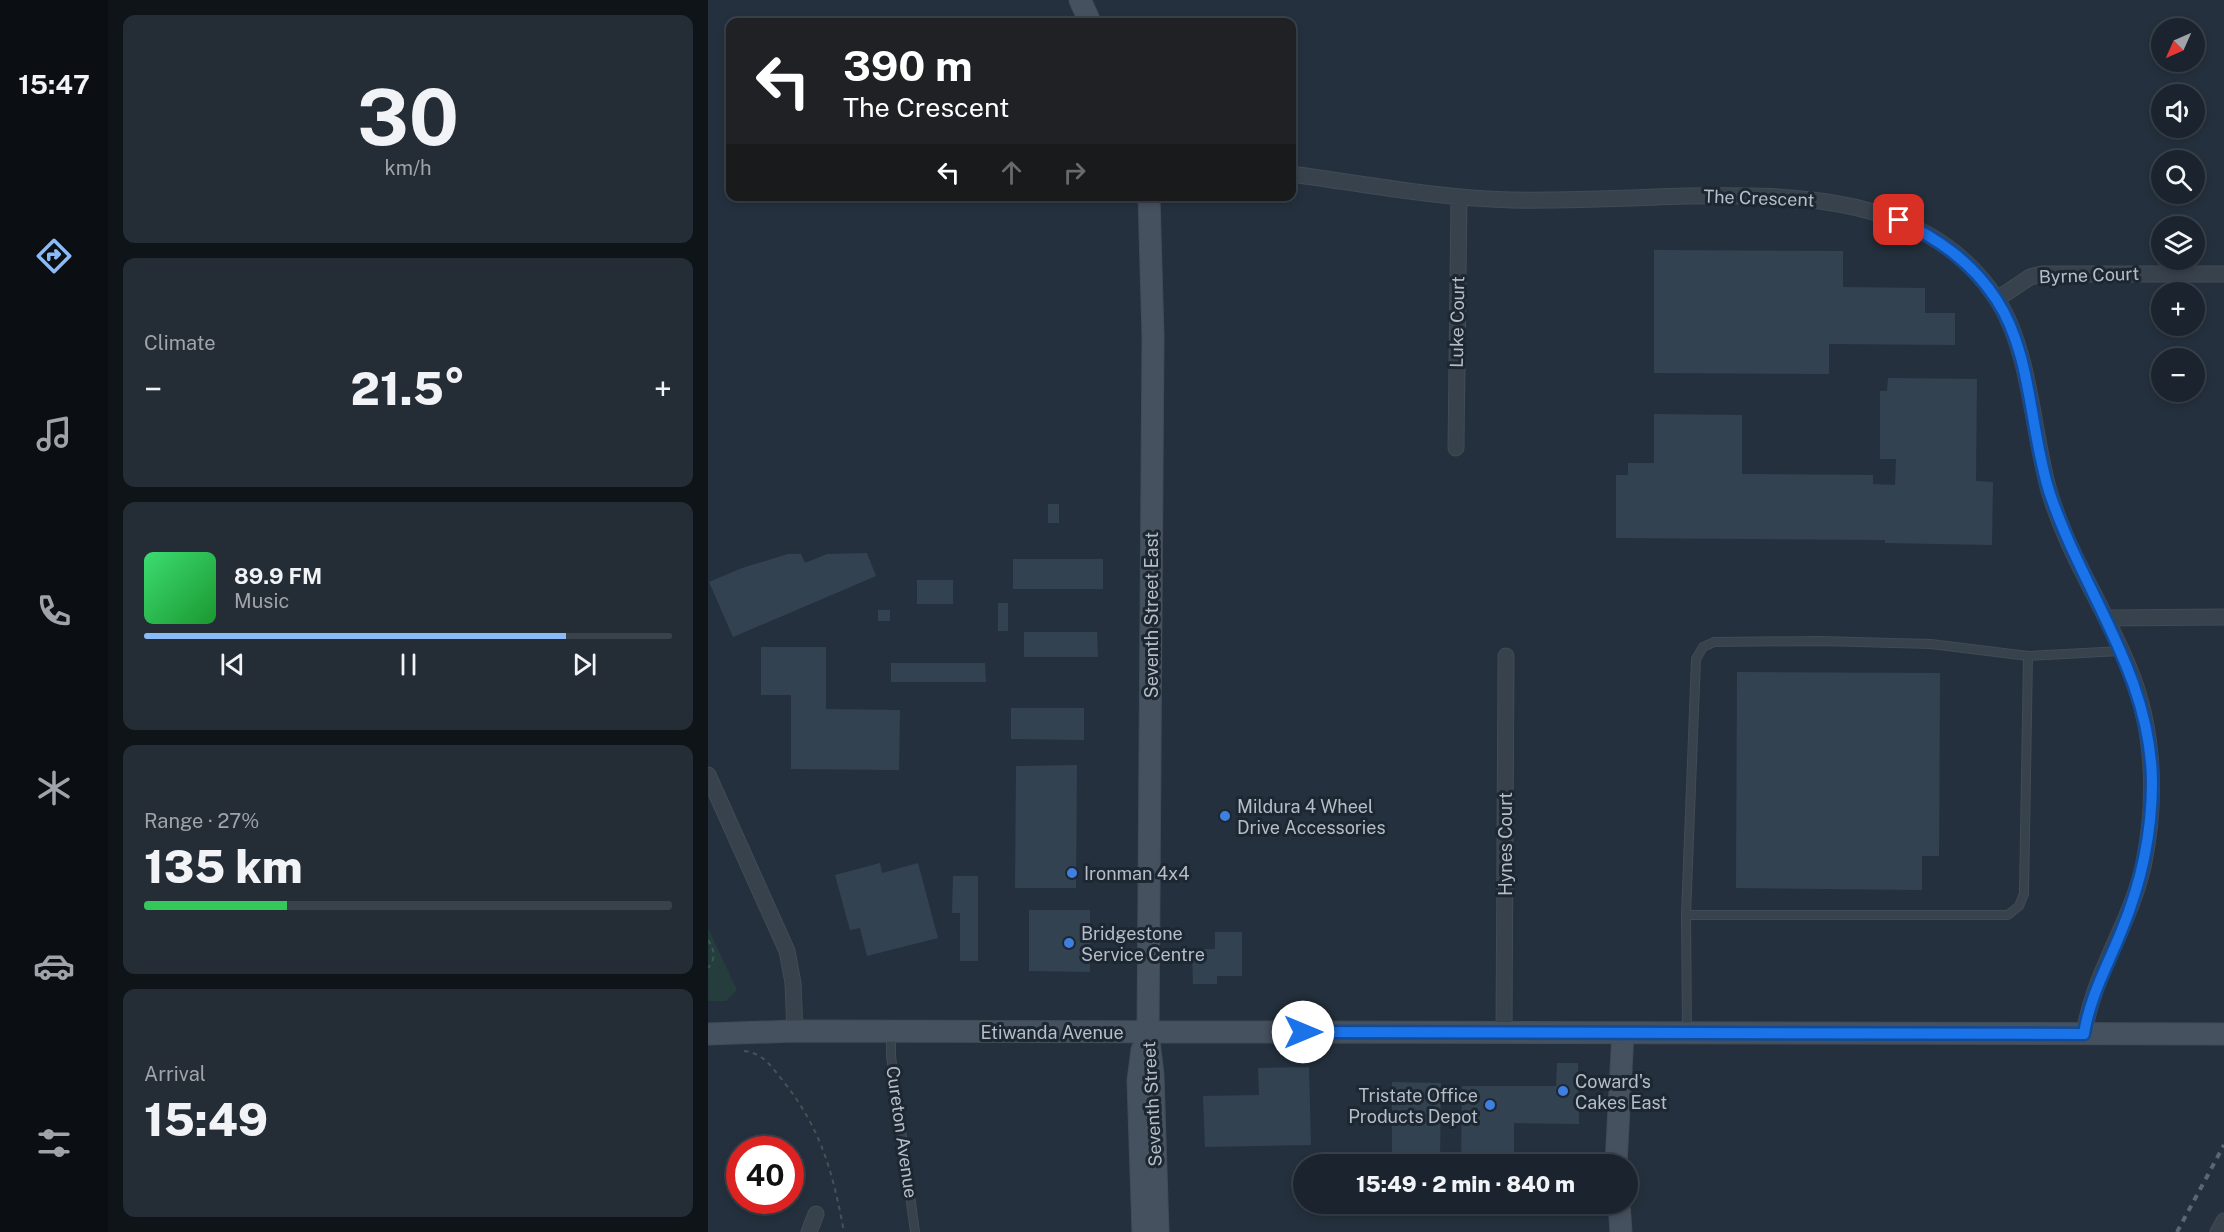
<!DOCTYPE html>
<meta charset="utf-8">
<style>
:root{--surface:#1b242e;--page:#242c36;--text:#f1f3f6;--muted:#a0a4aa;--line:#39414a;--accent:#8bbbf6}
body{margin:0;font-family:"Public Sans",sans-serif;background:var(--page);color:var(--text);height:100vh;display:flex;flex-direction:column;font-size:22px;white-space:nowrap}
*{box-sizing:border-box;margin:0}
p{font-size:20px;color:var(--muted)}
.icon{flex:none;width:33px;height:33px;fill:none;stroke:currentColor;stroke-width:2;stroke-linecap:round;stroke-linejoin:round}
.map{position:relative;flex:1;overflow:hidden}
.side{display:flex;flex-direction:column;gap:15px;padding:15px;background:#0f1419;width:600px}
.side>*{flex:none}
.banner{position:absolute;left:18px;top:18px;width:570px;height:183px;border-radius:12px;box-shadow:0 3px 9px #0003,0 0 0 2px var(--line);background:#202124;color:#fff;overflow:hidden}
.needle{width:39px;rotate:225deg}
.buttons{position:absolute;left:1443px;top:18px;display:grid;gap:12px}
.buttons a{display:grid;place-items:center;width:54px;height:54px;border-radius:50%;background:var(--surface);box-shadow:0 3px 9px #0003,0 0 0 2px var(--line);font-size:30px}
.speed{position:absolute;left:18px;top:1136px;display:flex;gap:12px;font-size:30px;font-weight:700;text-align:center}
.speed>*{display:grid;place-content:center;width:78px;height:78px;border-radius:50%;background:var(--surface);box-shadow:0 3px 9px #0003,0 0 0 2px var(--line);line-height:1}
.speed .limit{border:9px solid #d22;background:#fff;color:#111}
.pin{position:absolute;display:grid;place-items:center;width:51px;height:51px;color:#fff;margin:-26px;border-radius:12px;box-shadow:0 3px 9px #0006}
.me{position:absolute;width:66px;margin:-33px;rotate:90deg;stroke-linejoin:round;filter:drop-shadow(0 0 4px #0008)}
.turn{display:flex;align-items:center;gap:21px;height:126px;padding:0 18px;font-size:27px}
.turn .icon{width:78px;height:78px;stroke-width:2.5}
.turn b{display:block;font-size:42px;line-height:51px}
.lanes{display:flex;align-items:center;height:57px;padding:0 18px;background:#0003;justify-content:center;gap:30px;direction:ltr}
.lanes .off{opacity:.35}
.big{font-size:45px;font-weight:800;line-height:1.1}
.side .widget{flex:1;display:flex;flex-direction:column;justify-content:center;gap:9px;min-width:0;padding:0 21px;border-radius:12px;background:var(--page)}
.side .dial{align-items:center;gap:0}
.dial b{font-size:78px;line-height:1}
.song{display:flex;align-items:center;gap:18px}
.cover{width:72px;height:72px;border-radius:9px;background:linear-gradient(135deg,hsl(140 70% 55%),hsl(130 70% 35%))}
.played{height:6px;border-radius:3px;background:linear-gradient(90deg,var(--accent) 80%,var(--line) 80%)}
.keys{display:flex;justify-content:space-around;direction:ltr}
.heat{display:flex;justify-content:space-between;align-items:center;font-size:33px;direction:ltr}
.charge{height:9px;border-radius:4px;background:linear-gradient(90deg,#34c759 27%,var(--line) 0)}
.trip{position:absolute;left:585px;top:1154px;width:345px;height:60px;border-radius:30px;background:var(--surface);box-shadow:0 3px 9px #0003,0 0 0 2px var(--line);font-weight:800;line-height:60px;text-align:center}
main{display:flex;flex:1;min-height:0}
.tabs{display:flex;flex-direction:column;width:108px;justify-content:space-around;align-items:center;background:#0b0e12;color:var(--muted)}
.tabs .icon{width:42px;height:42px}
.tabs .current{color:var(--accent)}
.tabs b{font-size:27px;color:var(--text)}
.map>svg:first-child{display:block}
</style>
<main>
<nav class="tabs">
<b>15:47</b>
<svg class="icon current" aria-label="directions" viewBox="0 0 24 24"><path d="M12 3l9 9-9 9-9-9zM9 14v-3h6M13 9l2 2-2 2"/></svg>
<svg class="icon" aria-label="music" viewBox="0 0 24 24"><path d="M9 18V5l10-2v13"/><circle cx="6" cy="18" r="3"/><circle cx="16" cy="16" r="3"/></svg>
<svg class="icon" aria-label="phone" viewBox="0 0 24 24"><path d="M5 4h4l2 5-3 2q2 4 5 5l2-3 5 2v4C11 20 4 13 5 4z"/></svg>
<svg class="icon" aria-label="climate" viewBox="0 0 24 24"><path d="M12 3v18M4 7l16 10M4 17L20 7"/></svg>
<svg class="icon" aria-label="car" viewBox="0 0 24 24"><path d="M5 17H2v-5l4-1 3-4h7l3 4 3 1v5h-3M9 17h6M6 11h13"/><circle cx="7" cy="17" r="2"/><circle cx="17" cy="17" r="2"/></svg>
<svg class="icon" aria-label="filters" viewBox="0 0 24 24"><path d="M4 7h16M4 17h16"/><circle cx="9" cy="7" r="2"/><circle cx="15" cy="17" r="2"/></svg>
</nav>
<section class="side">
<div class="widget dial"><b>30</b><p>km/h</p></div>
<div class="widget"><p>Climate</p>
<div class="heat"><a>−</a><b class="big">21.5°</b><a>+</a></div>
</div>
<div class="widget">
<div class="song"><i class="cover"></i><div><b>89.9 FM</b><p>Music</p></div></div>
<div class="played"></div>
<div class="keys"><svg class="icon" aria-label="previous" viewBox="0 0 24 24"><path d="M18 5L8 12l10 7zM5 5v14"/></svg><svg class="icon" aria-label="pause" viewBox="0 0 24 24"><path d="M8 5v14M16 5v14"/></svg><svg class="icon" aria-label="next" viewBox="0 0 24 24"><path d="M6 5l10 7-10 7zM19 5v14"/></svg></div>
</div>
<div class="widget"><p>Range · 27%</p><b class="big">135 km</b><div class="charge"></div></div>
<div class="widget"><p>Arrival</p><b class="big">15:49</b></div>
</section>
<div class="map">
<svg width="1516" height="1232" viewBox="0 0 1516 1232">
<rect width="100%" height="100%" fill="#24303d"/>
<path fill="#263d3e" d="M0 928 29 990 18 1001H0Z"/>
<path fill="#334251" d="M946 250 1135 251V287L1217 288V313H1247V345L1121 344V374L946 373Z
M1180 378 1269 379 1268 481 1285 482 1284 545 1177 543V540L908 538V475H920V463H946V414L1034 415V474L1165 475V484L1187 485 1188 459H1172V391H1179Z
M340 504H351V523H340Z
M159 553 168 576 25 637 1 582 34 568 80 554H93L97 563 119 554Z
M305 559H395V589H305Z
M209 580H245V604H209Z
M290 603H300V631H290Z
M170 610H182V621H170Z
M316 632H389L390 657H316Z
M53 647H118V709L192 710 191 770 83 769V695H53Z
M183 663H277L278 682H183Z
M1029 672 1232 673 1231 856H1214V890L1028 888Z
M303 708H376V740L303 739Z
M369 765 368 888H307L308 766Z
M172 863 174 873 210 863 230 938 159 956 152 928 142 930 127 875Z
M245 876H270V961H252V913H244Z
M321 910H382V972L321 971Z
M507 932H534V976H509V984H485L484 949H507Z
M849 1063H870L871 1124 806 1123V1164H753L754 1086H848Z
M601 1067 603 1145 497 1147 495 1096 551 1095 550 1068Z
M684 1082 733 1083 732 1164H684Z"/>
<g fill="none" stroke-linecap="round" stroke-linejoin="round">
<g stroke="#414b56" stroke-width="10">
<path id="lane" d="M978 915H1300L1311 906 1316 894 1320 656
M979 1032 978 915 988 659 995 647 1006 642 1111 641 1223 644 1320 656 1413 651
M183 1034V1056L207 1232"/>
</g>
<g stroke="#414b56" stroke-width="17">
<path id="street" d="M584 174C656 184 729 198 803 200 861 201 919 198 977 196 1088 194 1220 195 1288 298 1322 349 1324 428 1340 487 1358 552 1396 606 1421 668 1446 728 1449 798 1436 862 1424 922 1385 973 1376 1034
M1289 299 1322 277 1334 274H1516
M748 448 751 197
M1398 618 1516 617
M0 775 79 951 85 983 87 1031
M796 1032 798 656
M101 1232 108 1214
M1510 1232 1516 1221"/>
</g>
<g stroke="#414b56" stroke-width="23">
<path id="secondary" d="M372 0 382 22
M441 196 445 337 440 1033 445 1075 450 1232
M0 1034 87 1031 1516 1034
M434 1050 430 1081 435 1232
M908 1164 915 1033
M911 1203 913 1232"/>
</g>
<path stroke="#3f5656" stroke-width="2" stroke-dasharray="4.5 4.5" stroke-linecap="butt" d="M0 940C7 951 8 958 0 968
M36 1051C55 1053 64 1067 75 1081 113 1128 125 1173 136 1232"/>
<use href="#lane" stroke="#38424d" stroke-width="8"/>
<use href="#street" stroke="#38424d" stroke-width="15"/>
<use href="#secondary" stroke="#465160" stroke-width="21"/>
<path stroke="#5a6674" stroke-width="4" stroke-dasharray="6 6" stroke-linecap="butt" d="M1469 1232 1516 1145"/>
</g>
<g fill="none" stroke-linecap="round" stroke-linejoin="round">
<g stroke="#114b97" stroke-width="15">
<path id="route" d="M595 1032 1376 1034C1382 996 1399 967 1413 932 1433 884 1444 834 1444 782 1443 675 1375 592 1342 494 1321 431 1325 355 1288 299 1264 262 1230 239 1191 220"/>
</g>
<use href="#route" stroke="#1a73e8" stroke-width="10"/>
</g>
<g fill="#3f7fe0" stroke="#1d2732" stroke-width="2">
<circle cx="517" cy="816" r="6"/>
<circle cx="364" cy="873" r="6"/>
<circle cx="361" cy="943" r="6"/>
<circle cx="855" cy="1091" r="6"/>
<circle cx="782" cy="1105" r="6"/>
</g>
<g text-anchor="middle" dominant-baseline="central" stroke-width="6" stroke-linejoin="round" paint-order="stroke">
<g font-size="18" fill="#b4bdc8" stroke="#1d2732">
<text transform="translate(1051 198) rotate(2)">The Crescent</text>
<text transform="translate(1381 275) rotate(-2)">Byrne Court</text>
<text transform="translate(749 322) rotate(-89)">Luke Court</text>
<text transform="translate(443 615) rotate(-90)">Seventh Street East</text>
<text transform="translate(797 844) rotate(-90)">Hynes Court</text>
<text x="344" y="1032">Etiwanda Avenue</text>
<text transform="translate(444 1104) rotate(-93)">Seventh Street</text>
<text transform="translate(194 1132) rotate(82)">Cureton Avenue</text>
</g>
<g font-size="18" fill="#b4bdc8" stroke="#1d2732" text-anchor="start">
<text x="529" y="806">Mildura 4 Wheel<tspan x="529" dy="21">Drive Accessories</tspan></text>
<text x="376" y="873">Ironman 4x4</text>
<text x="373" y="933">Bridgestone<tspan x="373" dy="21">Service Centre</tspan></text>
<text x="867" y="1081">Coward's<tspan x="867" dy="21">Cakes East</tspan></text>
<text x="770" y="1095" text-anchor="end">Tristate Office<tspan x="770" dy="21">Products Depot</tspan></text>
</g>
</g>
</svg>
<div class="buttons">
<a><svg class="needle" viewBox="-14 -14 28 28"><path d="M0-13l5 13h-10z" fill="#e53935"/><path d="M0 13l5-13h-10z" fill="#a0a4aa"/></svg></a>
<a><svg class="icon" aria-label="sound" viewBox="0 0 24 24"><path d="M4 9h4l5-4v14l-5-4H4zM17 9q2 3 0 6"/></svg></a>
<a><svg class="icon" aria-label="search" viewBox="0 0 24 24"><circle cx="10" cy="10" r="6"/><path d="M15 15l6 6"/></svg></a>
<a><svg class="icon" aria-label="layers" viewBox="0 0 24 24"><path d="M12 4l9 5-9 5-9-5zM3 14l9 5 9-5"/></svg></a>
<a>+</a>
<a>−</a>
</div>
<div class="speed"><div class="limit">40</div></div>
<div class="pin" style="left:1191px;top:220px;background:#d93025"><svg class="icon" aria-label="arrive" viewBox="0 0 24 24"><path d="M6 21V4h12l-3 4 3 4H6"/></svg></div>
<svg class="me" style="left:595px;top:1032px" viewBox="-20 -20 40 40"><circle r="19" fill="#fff"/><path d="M0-13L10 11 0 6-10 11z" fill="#1a73e8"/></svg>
<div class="trip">15:49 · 2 min · 840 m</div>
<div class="banner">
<div class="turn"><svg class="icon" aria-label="left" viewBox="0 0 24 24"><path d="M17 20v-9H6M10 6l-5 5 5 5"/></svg><div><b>390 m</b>The Crescent</div></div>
<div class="lanes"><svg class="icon" aria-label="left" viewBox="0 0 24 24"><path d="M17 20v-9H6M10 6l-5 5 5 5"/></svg><svg class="icon off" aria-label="ahead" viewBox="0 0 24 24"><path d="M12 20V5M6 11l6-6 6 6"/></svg><svg class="icon off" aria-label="right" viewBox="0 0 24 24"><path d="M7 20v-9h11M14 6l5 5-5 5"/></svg></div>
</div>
</div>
</main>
